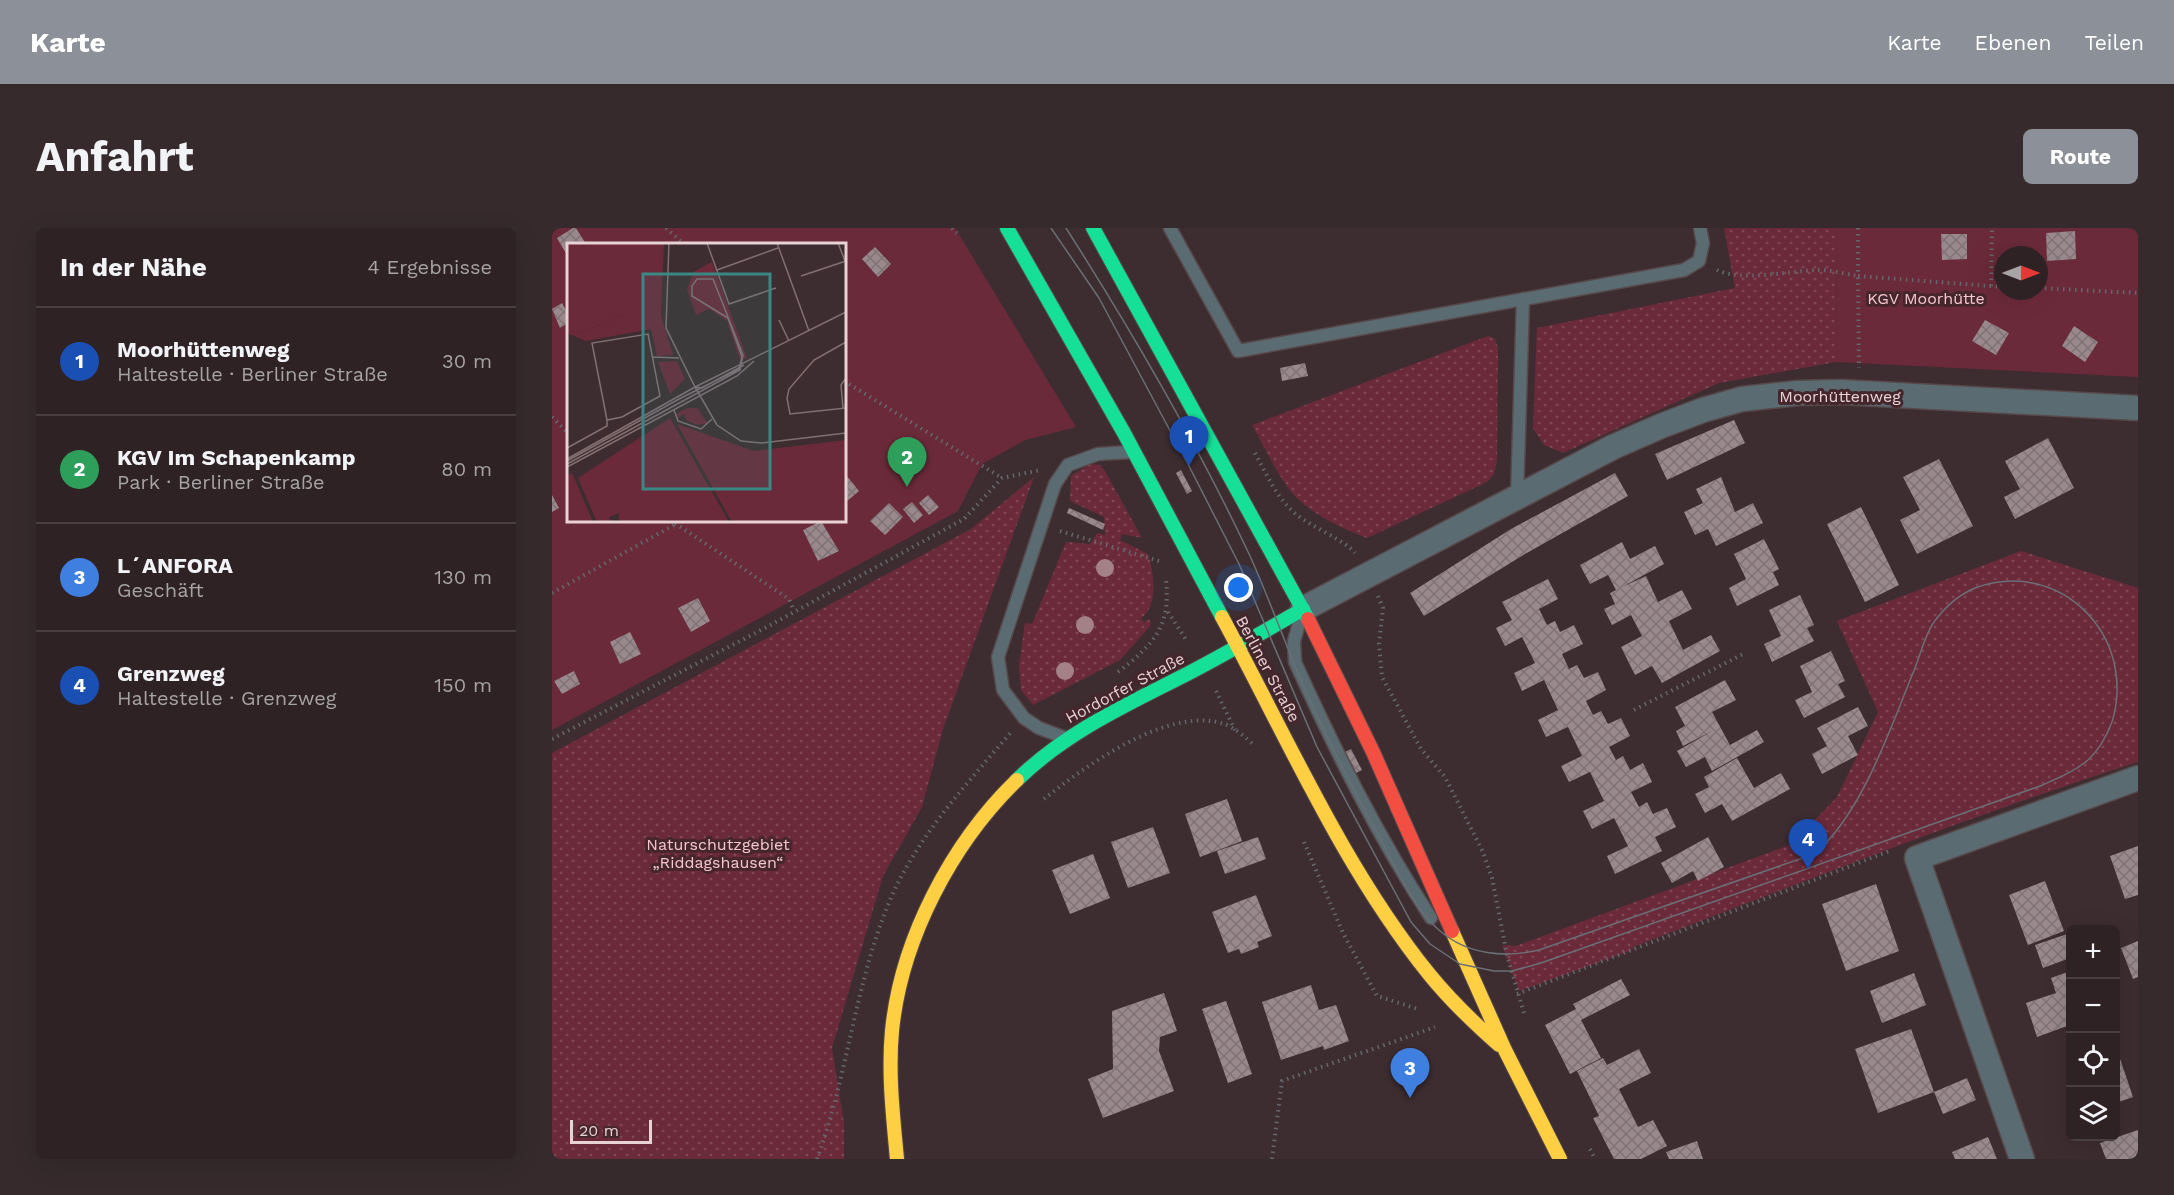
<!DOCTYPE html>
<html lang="de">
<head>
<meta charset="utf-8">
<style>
	:root { --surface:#2e2224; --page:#362a2c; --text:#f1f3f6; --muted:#a7a4a6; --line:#493f41; --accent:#8c9099 }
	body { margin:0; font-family:"Work Sans",sans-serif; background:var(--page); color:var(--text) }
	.controls { position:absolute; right:18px; bottom:18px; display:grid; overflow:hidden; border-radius:9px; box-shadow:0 6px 24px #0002 }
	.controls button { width:54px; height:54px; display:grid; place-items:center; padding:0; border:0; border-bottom:2px solid var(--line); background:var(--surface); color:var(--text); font:30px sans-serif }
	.compass { position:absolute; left:1442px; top:18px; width:54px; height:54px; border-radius:50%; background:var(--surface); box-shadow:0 6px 24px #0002; rotate:90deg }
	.scale { position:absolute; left:18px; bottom:15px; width:82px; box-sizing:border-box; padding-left:6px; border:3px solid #e7d2d5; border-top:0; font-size:16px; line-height:21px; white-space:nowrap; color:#e7d2d5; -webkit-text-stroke:4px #45262c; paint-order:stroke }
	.you { position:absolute; left:687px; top:360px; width:21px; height:21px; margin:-15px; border:4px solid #fff; border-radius:50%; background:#1a73e8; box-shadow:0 0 0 9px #1a73e833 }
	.badge { display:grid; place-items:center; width:39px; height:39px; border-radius:50%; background:var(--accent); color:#fff; font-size:20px; font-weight:700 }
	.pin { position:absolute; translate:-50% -50px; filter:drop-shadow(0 2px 3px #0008) }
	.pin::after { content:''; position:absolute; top:32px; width:21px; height:18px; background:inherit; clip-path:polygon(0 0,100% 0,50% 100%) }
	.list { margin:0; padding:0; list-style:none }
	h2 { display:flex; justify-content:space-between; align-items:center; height:78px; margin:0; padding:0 24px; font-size:26px }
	h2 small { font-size:20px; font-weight:400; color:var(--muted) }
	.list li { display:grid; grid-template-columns:39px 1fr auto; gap:18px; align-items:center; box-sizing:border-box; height:108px; padding:0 24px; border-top:2px solid var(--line) }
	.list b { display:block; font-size:22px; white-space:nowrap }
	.list p { margin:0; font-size:20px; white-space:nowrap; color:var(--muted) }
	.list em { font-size:20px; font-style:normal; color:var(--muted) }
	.icon { flex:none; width:33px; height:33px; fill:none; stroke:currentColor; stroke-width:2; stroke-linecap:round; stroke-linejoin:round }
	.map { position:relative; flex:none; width:1586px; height:931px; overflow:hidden; border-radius:9px }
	header { display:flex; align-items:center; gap:36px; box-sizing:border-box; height:84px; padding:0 30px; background:var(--accent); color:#fff }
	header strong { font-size:28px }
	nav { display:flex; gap:33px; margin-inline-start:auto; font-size:21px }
	.intro { display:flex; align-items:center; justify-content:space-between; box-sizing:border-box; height:144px; padding:0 36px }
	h1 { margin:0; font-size:42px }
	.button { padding:15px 27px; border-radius:9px; background:var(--accent); color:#fff; font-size:21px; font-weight:700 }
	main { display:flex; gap:36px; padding:0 36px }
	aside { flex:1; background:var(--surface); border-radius:9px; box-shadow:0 6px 24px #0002 }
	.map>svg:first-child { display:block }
	.grass { fill:url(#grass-dots) }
	.garden { fill:#6b2a3a; fill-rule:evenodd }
	.building { fill:url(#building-cross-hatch) }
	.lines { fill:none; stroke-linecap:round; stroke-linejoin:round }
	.lane-casing { stroke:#57494b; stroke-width:15 }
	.street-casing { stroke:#57494b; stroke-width:27 }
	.fast-casing { stroke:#57494b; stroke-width:16 }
	.slow-casing { stroke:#57494b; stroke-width:16 }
	.jam-casing { stroke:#57494b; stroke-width:16 }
	.path { stroke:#64686c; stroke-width:4; stroke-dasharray:1.5 4.5; stroke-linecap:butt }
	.lane { stroke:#5a6c72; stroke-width:12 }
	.street { stroke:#5a6c72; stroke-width:24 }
	.fast { stroke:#16e098; stroke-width:14 }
	.slow { stroke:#ffcf43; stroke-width:14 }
	.jam { stroke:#f24e42; stroke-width:14 }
	.tram { stroke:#697075; stroke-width:1.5 }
	.tree { fill:#a38186 }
	.labels { text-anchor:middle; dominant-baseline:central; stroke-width:6; stroke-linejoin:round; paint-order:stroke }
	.park-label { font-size:16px; fill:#f6c6cd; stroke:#45262c }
	.street-label { font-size:16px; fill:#e7d2d5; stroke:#45262c }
	.inset-road { fill:none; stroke:#826f72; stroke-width:1.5 }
	.view { fill:#3a8883; fill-opacity:0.15; stroke:#3a8883; stroke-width:3 }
	.inset-edge { fill:none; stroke:#e7d2d5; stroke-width:3 }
</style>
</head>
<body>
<header>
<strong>Karte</strong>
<nav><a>Karte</a><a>Ebenen</a><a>Teilen</a></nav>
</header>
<div class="intro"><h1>Anfahrt</h1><a class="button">Route</a></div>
<main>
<aside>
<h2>In der Nähe<small>4 Ergebnisse</small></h2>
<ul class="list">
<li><span class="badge" style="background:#1a4fb4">1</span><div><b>Moorhüttenweg</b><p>Haltestelle · Berliner Straße</p></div><em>30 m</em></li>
<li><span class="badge" style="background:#2e9e5b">2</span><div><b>KGV Im Schapenkamp</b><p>Park · Berliner Straße</p></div><em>80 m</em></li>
<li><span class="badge" style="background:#3f7fe0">3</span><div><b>L´ANFORA</b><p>Geschäft</p></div><em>130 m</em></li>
<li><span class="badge" style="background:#1a4fb4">4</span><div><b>Grenzweg</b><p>Haltestelle · Grenzweg</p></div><em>150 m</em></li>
</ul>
</aside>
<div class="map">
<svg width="1586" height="931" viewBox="0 0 1586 931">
	<defs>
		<pattern id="grass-dots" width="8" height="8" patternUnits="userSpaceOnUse" patternTransform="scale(1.5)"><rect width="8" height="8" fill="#6b2a3a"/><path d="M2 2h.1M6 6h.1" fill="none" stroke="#804856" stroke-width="1.8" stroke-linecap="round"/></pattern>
		<pattern id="building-cross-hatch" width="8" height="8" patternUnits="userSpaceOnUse" patternTransform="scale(1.5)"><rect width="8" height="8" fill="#99898c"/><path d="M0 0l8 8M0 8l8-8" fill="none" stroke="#807375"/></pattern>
	</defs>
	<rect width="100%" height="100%" fill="#3e2d30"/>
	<path class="grass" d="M1172,0H1285L1284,134L1167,155L1011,225L992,217L981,200L985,100L1183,60Z
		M936,108L943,111L946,120L945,233L942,246L935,254L815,310C789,300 754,284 737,261C723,242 712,218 700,197Z
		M538,236L548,237L553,243L590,310L570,306L568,312L596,326C602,344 607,378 589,390L592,394L597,391L599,397L568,432L481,477L469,462L467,438L473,395L480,396L514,314L538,316L545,305L553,307L552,289L518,273L519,248Z
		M482,249L391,501L370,579L331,648L280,820L292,895V931H0V525L419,301Z
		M1469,323L1586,360V534C1415,589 1248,655 1081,719V722L967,763L950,717L964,718L1240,616L1285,569L1326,484L1285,393Z"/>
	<path class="garden" d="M0,0H403L524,199L473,212L430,236L406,283L0,502ZM16,16H292V292H16Z
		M1285,0H1586V149L1284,134ZM1451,27H1487V63H1451Z"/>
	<path class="building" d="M21,0H24L34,16H16V29L5,10Z
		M1523,3L1524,31L1495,33L1494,5Z
		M1389,6H1415V31L1390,32Z
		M323,19L339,36L326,49L310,31Z
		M10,75L16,86V95L8,100L0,81Z
		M1433,92L1457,105L1444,127L1420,113Z
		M1522,98L1546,114L1533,134L1510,118Z
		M753,135L756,148L730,153L728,140Z
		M1182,192L1193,215L1115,252L1103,226Z
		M1496,210L1522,260L1463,291L1452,269L1468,261L1453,233Z
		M1387,231L1421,298L1365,326L1348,292L1368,282L1351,249Z
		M629,242L640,263L635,266L624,245Z
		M1063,245L1076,268L973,326L872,388L858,365L959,301Z
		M294,247L307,263L294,274L292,248Z
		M1169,249L1183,284L1201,275L1211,295L1164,318L1156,301L1143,307L1132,284L1151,275L1144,261Z
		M0,267L7,280L0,284Z
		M376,267L387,279L377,287L367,275Z
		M360,274L371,287L362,295L351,281Z
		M337,275L351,289L333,307L318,293Z
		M1309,279L1347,357L1313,374L1275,296Z
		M517,280L553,296L551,302L515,285Z
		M269,293L287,323L266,333L251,302Z
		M1212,311L1227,341L1221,344L1227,357L1185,378L1177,360L1194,351L1182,326Z
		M1070,314L1078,331L1103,318L1112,336L1070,359L1094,348L1106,374L1130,362L1140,381L1117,393L1131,422L1159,407L1168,423L1110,455L1100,438L1083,447L1069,419L1090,408L1079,387L1060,397L1052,381L1063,376L1058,365L1064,362L1056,347L1038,356L1028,337Z
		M996,351L1006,371L987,381L995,397L1003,393L1008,404L1022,397L1031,416L1010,426L1017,441L1025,437L1032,450L1046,444L1054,462L1034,473L1041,487L1049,483L1056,496L1069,490L1078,508L1057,519L1064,532L1071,528L1078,542L1091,535L1100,554L1079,564L1087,579L1095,574L1101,586L1115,580L1124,599L1103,609L1110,623L1063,646L1055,628L1076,618L1062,590L1040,601L1031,583L1052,573L1038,544L1017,554L1009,538L1030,528L1016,499L994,509L986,492L1006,482L992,452L970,463L962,445L983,435L970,409L953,418L944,400L960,392L950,374Z
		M1248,367L1262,397L1255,400L1262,413L1220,434L1212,416L1229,408L1217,382Z
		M146,370L158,393L139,404L126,380Z
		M78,404L89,426L68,436L58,414Z
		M1279,423L1293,453L1286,456L1293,469L1252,490L1243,472L1260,464L1248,438Z
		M22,443L28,456L10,466L2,453Z
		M1173,452L1184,472L1160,484L1178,517L1205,502L1212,514L1160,543L1153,529L1134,539L1125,523L1162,502L1131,518L1124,503L1133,498L1123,479Z
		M1306,479L1316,498L1296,508L1306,527L1270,546L1260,526L1275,518L1265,500Z
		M799,521L810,542L804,545L793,524Z
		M1185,530L1202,560L1229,545L1238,561L1180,593L1170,576L1153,585L1143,566L1157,559L1152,549Z
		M675,571L690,613L648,629L633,586Z
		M601,599L618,645L576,660L559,614Z
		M706,609L714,631L673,646L665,623Z
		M1156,609L1172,639L1146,653L1141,643L1120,655L1109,635Z
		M1586,618V667L1573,671L1558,628Z
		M541,626L558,670L518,686L500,642Z
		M1493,653L1512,703L1476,717L1457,667Z
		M1324,656L1347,723L1294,743L1270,676Z
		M704,667L720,708L705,714L707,719L689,726L687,721L676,725L660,684Z
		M1518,705V730L1491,740L1483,717Z
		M1586,713V749L1581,751L1569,720Z
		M1518,743V808L1515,798L1485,809L1474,775L1504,765L1499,750Z
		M1362,745L1374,777L1330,795L1318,763Z
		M1069,751L1078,767L1029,792L1049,830L1018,846L993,797L1024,781L1021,776Z
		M759,757L767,782L784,777L797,813L772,822L771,818L729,832L710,774Z
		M612,765L625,803L608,809L607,823L622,863L551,890L536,851L561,841L560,783Z
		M674,773L700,846L676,855L650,781Z
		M1359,801L1382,864L1326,885L1303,821Z
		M1564,819L1581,869L1564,875Z
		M1087,821L1099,845L1067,861L1086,899L1101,892L1115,918L1089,931H1062L1041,890L1047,888L1025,843L1051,830L1055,837Z
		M1415,850L1424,872L1391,886L1382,864Z
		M1586,902V931H1554L1548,915Z
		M1436,909L1445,931H1403L1400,924Z
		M1145,913L1151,931H1117L1114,924Z"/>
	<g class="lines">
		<g class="lane-casing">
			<path id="lane" d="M618,0L686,123L1132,42L1147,33L1151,15L1148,0
				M965,270L971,71
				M748,392L742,413L743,434C783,522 826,609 879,690
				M511,509L487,500L472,490L451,462L446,429L503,256L516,237L546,226L579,224"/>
		</g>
		<g class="street-casing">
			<path id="street" d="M751,381L1061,219L1109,198L1151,182L1190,171L1246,165L1289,164L1586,180
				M1470,931L1365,630L1586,550"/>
		</g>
		<g class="fast-casing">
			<path id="fast" d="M455,0L572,205L670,389
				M541,0L756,391
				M465,552C514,504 574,477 635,446C674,426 713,403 751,381"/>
		</g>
		<g class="slow-casing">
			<path id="slow" d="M670,389C735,509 791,639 877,746C898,772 922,795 947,817
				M900,703L953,822L1008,931
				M345,931C341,888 336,845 340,803C349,711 400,615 465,552"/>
		</g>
		<g class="jam-casing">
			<path id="jam" d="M756,391L821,524L900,703"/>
		</g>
		<path class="path" d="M114,0L132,16
			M400,0L405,5
			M1306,0V48L1451,59
			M1165,42C1190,54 1236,43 1264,42C1277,41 1293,46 1306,48L1307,140
			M1439,58L1440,0
			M1487,60L1586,65
			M292,153L450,250
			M0,189L16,205
			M703,225C715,247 725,271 745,287C760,299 794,313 803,325
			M118,292L237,371L242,383
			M508,303L607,333
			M0,365L122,297
			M826,368L831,380L827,416L830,449L869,521L893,549L931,624L940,650L955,727L972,785
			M616,384L635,413
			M566,444C602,416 619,399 614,351
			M664,463L683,502
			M1082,482L1193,425
			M0,511L211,401L412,291L450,250L489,242
			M492,571C532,539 617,477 672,496C682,499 694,510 702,517
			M752,614L791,705L825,768L866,781
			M965,766L1340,622
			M1038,921L1043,931
			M265,931C296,847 303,755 338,672C366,607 415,556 460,503
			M720,931L730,853L883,799"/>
		<use href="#lane" class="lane"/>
		<use href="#street" class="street"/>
		<use href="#fast" class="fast"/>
		<use href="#slow" class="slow"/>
		<use href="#jam" class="jam"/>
		<path class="tram" d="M499,0L547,70L637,238L687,336L765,519L859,694L878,716L908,736L942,743H960L989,735L1488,558C1504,551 1522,544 1536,532C1547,522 1555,507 1560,494C1586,408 1508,329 1423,360C1406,367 1393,379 1382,394C1372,408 1368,429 1361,445C1338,501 1309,588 1262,626L987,722C953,730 916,727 888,703C861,680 846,643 829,612C800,559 772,506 748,450C731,410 716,368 698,328C645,215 581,105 514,0"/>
	</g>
	<g class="tree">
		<circle cx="553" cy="340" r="9"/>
		<circle cx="533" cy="397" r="9"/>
		<circle cx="513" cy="443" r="9"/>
	</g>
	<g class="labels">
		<g class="park-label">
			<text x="1374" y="70">KGV Moorhütte</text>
			<text x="166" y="616">Naturschutzgebiet<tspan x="166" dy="18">„Riddagshausen“</tspan></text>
		</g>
		<g class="street-label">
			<text x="1288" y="168">Moorhüttenweg</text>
			<text transform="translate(716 441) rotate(62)">Berliner Straße</text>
			<text transform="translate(573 460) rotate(-28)">Hordorfer Straße</text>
		</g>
	</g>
	<g transform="translate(15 15)">
		<rect width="279" height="279" fill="#3e2d30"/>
		<path d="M145,19L180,115L173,117L160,78L142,66L129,72L120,47L126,29ZM57,72H94L106,112L90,113L84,86L19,98L0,90V84L10,91ZM110,118L118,136L103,151L91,119ZM120,165H130L141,181L130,182L119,177L117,171L110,176L109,171ZM110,181L187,208L279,197V279H165Z" fill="#6b2a3a"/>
		<path d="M0,0H97L94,72H57L10,91L0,84ZM103,175L162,279H52V270L42,274L44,279H30L11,235ZM5,230L26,279H0V233Z" fill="#6b2a3a"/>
		<path class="inset-road" d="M102,0L99,85L128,144L135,145L177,122M140,0L162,61L209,45M210,0L242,88M271,0L278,18M150,27L211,5M234,33L279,18M212,77L222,98M81,91L93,153L55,174L40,177L25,100ZM279,99L247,117L222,146L220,155L223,171L279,165M86,114L112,115M128,144L150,182L174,198L194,200L279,190M276,165L274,142L279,135M107,167L111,178L134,186L145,176M0,205L40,183V177M0,216L128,144L279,69M0,218L112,156L172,126L175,114L161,75L125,53V43L130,36H146L176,112L173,127L0,221M0,224L170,133L187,118"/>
		<path class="view" d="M76,31H203V246H76Z"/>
		<rect width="279" height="279" class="inset-edge"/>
	</g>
</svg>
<div class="controls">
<button>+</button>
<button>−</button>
<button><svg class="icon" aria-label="locate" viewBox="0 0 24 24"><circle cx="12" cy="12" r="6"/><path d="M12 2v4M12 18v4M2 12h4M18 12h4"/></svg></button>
<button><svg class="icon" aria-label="layers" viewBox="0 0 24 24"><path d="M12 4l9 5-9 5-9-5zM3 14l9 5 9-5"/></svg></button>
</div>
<svg class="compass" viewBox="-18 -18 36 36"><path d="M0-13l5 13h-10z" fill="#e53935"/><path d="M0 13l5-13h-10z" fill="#a7a4a6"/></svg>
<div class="scale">20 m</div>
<div class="you"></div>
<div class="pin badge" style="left:637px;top:238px;background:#1a4fb4">1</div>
<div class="pin badge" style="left:355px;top:259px;background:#2e9e5b">2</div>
<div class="pin badge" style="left:858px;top:870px;background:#3f7fe0">3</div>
<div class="pin badge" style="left:1256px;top:641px;background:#1a4fb4">4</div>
</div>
</main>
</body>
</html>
